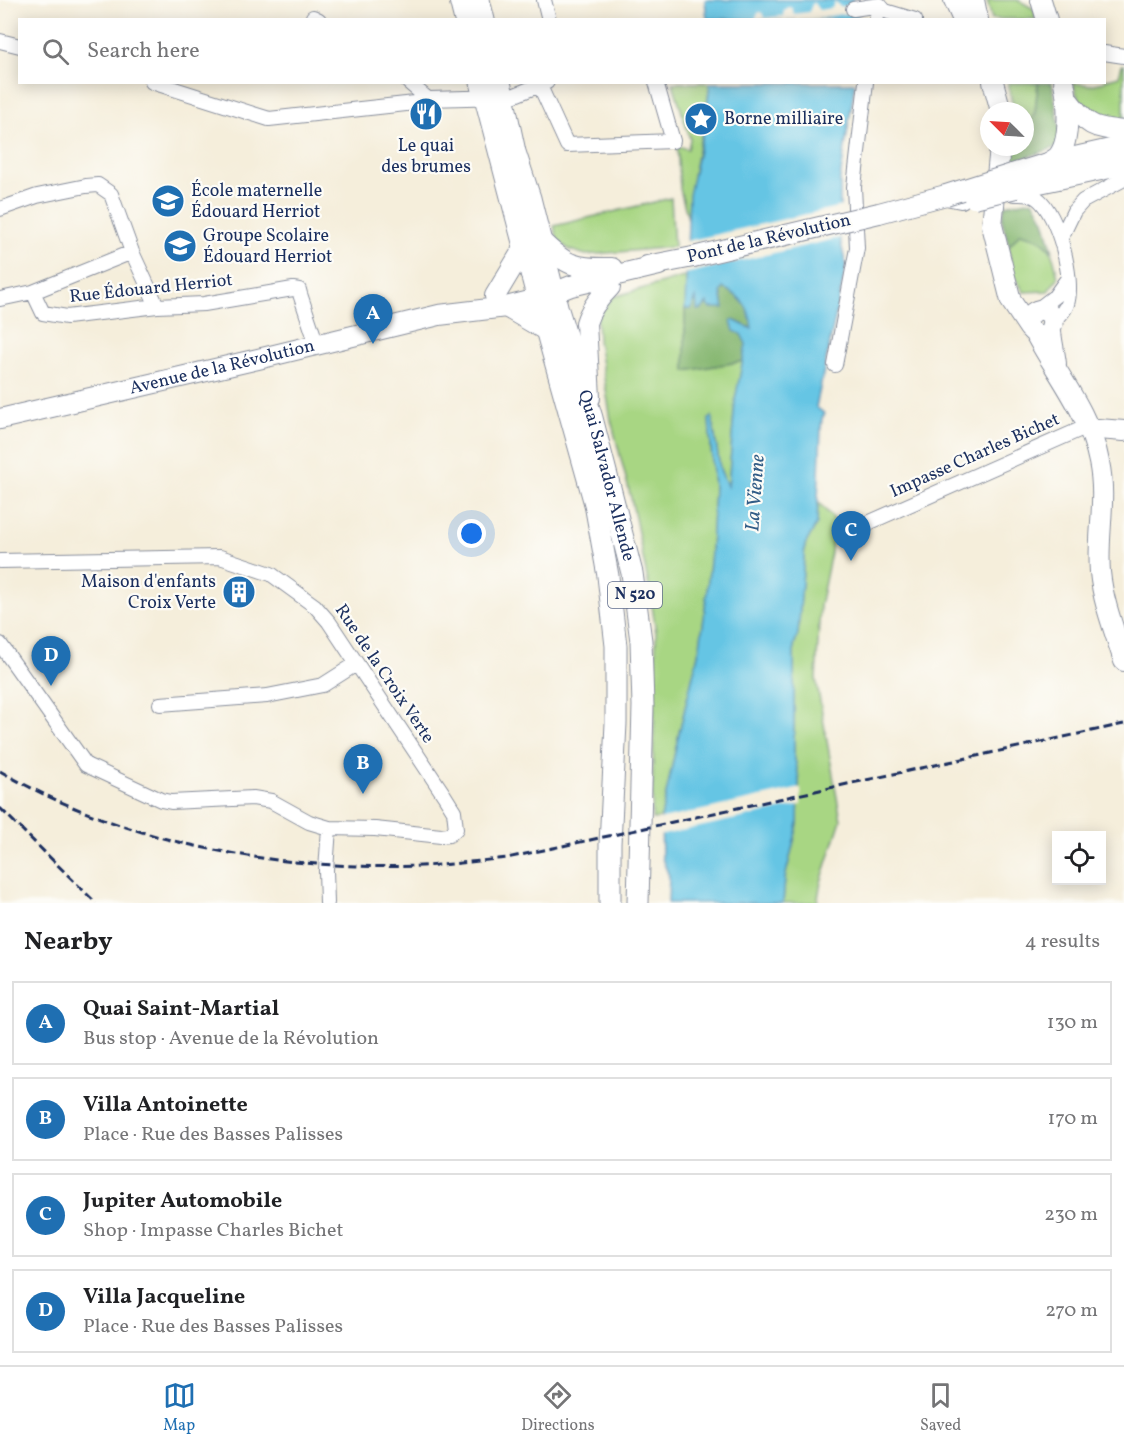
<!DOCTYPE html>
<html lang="en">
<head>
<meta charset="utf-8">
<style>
	:root { --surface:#fff; --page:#f6f6f6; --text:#202124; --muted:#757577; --line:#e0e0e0; --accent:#1f6fb2 }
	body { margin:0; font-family:Vollkorn,serif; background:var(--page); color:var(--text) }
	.controls { position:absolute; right:18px; bottom:18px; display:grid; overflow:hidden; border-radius:0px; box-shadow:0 3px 15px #0003 }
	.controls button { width:54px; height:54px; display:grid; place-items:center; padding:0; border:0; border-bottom:2px solid var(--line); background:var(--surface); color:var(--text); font:30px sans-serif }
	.compass { position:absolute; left:980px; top:102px; width:54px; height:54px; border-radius:50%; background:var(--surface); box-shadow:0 3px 15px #0003; rotate:294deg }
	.you { position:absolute; left:472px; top:534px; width:21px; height:21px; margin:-15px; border:4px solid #fff; border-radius:50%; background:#1a73e8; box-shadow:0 0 0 9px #1a73e833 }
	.badge { display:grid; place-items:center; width:39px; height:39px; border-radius:50%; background:var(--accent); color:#fff; font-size:20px; font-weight:700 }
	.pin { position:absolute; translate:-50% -50px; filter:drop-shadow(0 2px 3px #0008) }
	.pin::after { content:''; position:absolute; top:32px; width:21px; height:18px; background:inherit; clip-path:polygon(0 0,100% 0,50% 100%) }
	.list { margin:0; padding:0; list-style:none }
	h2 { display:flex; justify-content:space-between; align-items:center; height:78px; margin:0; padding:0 24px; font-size:26px }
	h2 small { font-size:20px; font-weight:400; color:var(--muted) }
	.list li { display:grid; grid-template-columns:39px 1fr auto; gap:18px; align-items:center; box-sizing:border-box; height:84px; margin:0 12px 12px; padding:0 12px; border:2px solid var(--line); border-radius:0px }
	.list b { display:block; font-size:22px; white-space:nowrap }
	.list p { margin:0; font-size:20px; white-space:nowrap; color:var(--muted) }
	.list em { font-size:20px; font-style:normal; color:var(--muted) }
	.icon { flex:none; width:33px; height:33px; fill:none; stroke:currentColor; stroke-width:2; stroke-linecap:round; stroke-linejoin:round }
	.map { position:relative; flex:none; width:1124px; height:903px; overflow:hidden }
	.search { position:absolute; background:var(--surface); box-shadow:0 3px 15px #0003; left:18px; right:18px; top:18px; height:66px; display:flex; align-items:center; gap:15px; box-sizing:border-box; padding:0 21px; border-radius:0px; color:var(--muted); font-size:22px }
	.sheet { height:462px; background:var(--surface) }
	nav { display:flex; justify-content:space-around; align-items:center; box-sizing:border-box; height:84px; border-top:2px solid var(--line); background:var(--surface); font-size:16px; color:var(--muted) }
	nav a { display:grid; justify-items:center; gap:3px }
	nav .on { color:var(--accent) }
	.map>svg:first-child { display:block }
	.green { fill:#a8d683; stroke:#628270; stroke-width:1.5 }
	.forest { fill:#86b771; stroke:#507368; stroke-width:1.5 }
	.water { fill:#65c5e4; stroke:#407aa1; stroke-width:1.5 }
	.pier { fill:#f5eedb }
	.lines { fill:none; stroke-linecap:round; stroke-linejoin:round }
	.street-casing { stroke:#888e9c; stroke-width:16 }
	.secondary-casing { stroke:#888e9c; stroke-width:22 }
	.primary-casing { stroke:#888e9c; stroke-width:23 }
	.street { stroke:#fff; stroke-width:14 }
	.secondary { stroke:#fff; stroke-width:20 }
	.primary { stroke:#fff; stroke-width:21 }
	.rail { stroke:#1b2f5e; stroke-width:3; stroke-dasharray:9 4.5; stroke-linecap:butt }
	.secondary-bridge-casing { stroke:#888e9c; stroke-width:22; stroke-linecap:butt }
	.secondary-bridge { stroke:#fff; stroke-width:20 }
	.labels { text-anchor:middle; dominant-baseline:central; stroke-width:4.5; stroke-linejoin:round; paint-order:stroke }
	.shield { fill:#fdfcf7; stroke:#5f6c8c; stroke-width:1.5 }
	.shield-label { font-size:16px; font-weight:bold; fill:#1b2f5e }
	.poi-label { font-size:18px; fill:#1b2f5e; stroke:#fdfcf7; text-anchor:start }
	.street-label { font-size:18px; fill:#1b2f5e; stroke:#fdfcf7 }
	.water-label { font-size:20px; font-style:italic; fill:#315c86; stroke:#fdfcf7 }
</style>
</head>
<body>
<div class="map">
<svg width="1124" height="903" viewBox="0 0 1124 903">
	<rect width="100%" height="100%" fill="#fdfcf7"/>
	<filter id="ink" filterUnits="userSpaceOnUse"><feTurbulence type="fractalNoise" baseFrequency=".0167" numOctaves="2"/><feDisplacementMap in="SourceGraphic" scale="12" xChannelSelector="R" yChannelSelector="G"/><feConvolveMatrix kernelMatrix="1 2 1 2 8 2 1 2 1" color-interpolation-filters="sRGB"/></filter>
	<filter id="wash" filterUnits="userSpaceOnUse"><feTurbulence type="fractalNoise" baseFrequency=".008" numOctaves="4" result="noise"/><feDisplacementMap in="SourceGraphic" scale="24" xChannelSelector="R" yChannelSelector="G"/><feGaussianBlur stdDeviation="1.35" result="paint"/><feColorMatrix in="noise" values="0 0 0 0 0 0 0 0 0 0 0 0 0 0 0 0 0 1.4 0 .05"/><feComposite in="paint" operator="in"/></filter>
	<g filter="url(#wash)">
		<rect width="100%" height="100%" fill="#f5eedb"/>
		<path class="green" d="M987,0H1018L1034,9L1036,19H992Z
			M1122,65H1124V123C1097,117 1080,112 1073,83L1090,85L1104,82L1105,80L1119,76Z
			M673,83H710C705,129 690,173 688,219L680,189L677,146L688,149L690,139Z
			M1008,83H1038L1035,112L1030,123L1025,122V111H1014Z
			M671,198L674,247L586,255L570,250L558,241L554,226Z
			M1020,233C1051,240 1052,249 1058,278L1048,291L1024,292L1012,273L1009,246Z
			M687,276L685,334L747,344L735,400L728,489L720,469L712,417L709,419L714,487L711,553L704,618L700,646L679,733L661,818L652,819L656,633L650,592L631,498L611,420L598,341L597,318L613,297Z
			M818,502L834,519L831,552L820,606L816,679L841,820L821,882L817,903H783L785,878L798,824L799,778L794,755V645L798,634L805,545L817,523Z"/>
		<path class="forest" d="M1038,83H1052L1061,138L1057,147L1009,163V147H1025V134L1035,112Z
			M1033,200L1044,220L1053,252C1045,240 1033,236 1020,233L1009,246L1002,220L1005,205Z
			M723,288C743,297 750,308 753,329L733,320L747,344L744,361L685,371V309H691L695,298L707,303L723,301L721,292Z"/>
		<path class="water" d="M705,0H853V11L861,19H707Z
			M710,83H855L840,179V238L846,267L816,407L825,414L822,418L821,428L817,523L805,545L798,634L794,645V755L799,778L798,824L785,878L783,903H668L669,876L662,858L661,818L679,733L700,646L704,618L711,553L714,487L709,419L712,416L720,469L728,488L735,400L746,344L741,334L734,331L731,321L733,320L752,329C750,308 743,297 723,288L721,292L724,308H710L707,303L702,309L697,310L696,298L691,309H685L689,195L705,123Z"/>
		<path class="pier" d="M835,1L840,7L853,5L854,12L812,19H755L759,12L762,13L764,18L783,16L784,10L788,7L792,8L794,14L809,12L813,2L819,10L832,8Z
			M842,206L843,237L684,274L683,242Z
			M801,788V805L658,836V820Z"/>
	</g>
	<g filter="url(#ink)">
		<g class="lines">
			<g class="street-casing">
				<path id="street" d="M544,0L549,20
					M880,5L885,11L915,20
					M853,9L880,5
					M313,17L319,20
					M876,20L880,5
					M0,41L20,46
					M1104,53L1124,56
					M152,82L269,119L415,103L428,99L504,97L515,95L547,82
					M408,82L428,99
					M540,86L567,145L673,141L656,82
					M1014,194C1022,194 1030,193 1037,198C1058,213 1075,280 1067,304C1065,311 1058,317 1053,323
					M0,209L37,196L86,186L98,185L111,194L132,252L157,306
					M1061,238L1074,211L1083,201L1124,179
					M33,292L43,313L67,317L157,306L204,304L293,289L299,290L300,294L317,345
					M0,299L33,292L132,252
					M1038,309L1055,296L1068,278
					M835,365L857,248L854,187L866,82
					M843,534L1088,426
					M0,561L220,557L271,574L315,606L329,622L444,795L454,811L456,829L449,835L441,836L375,829L329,828L309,822L271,801L253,798L171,802L161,800L86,765L0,644
					M160,704L267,696L323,685L356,664
					M327,903L326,870L329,828"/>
			</g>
			<g class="secondary-casing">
				<g id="secondary">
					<path d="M954,0L963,20"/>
					<path d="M974,0L978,20"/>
					<path d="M1041,0L1047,20"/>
					<path d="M993,82L1001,111"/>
					<path d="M1068,100C1088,126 1092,128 1124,131"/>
					<path d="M1000,147L992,225L1011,301L1029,328L1036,335C1058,376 1090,414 1099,462C1107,499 1097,535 1100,572C1103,603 1115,632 1124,661"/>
					<path d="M1048,163C1051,161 1057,158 1059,155C1071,139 1068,100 1064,82"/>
					<path d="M1012,174L1048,163L1124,146"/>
					<path d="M1016,188L1124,165"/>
					<path d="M879,213L946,195L961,198"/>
					<path d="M540,240C566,266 576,269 612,268"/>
					<path d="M647,266L693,257"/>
					<path d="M495,296L525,246"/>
					<path d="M506,307L547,331"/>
					<path d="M1027,324C1029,308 1049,304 1052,320C1054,327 1051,322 1051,329C1051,340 1055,353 1056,364"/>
					<path d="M590,398L586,323C590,309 600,297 610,287"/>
					<path id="s1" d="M0,419L258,359L439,315L506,307L538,299L571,286L659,265"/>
					<path d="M1090,431L1098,429L1124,431"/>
				</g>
			</g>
			<g class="primary-casing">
				<g id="primary">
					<path d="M460,0L465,20"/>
					<path d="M479,0L484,20"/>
					<path d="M481,82L542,315L595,504L608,576L616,646V723L610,844V903"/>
					<path id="s2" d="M500,82L515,152L530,198L558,310L592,418L632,573L641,641L643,706L638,903"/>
				</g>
			</g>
			<use href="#street" class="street"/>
			<use href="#secondary" class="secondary"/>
			<use href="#primary" class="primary"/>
			<path class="rail" d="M0,771C126,844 276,871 421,866C449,865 478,861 507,858L1124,724
				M0,808L96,903"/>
			<g class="secondary-bridge-casing">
				<path id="secondary-bridge" d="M946,195L1012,174
					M974,198L1016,188
					M693,257L879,213"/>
			</g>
			<use href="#secondary-bridge" class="secondary-bridge"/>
		</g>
	</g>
	<defs>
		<g id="restaurant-disc" transform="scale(1.725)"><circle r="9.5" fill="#1f6fb2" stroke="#fdfcf7"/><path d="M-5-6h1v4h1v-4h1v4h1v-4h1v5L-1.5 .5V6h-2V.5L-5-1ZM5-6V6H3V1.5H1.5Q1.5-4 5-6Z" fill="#fff"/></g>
		<g id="sight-disc" transform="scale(1.725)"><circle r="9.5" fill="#1f6fb2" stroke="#fdfcf7"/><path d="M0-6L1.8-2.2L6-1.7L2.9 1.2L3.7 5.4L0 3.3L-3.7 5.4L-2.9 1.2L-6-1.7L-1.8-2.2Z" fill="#fff"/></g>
		<g id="school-disc" transform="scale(1.725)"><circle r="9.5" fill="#1f6fb2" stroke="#fdfcf7"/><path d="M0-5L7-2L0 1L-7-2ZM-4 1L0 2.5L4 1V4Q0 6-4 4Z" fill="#fff"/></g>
		<g id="building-disc" transform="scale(1.725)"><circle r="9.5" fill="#1f6fb2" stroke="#fdfcf7"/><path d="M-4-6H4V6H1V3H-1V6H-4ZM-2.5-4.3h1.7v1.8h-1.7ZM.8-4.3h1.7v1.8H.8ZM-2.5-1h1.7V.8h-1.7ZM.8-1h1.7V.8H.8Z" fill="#fff"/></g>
	</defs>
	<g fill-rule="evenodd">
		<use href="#restaurant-disc" x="426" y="114"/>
		<use href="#sight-disc" x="701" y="119"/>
		<use href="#school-disc" x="168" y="201"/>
		<use href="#school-disc" x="180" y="246"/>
		<use href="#building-disc" x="239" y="592"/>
	</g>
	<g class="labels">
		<rect class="shield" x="608" y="582" width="54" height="26" rx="4.5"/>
		<g class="shield-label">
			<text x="635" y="595">N 520</text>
		</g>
		<g class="poi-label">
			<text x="724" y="119">Borne milliaire</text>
			<text x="426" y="146" text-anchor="middle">Le quai<tspan x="426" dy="21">des brumes</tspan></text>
			<text x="191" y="191">École maternelle<tspan x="191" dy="21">Édouard Herriot</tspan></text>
			<text x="203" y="236">Groupe Scolaire<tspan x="203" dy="21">Édouard Herriot</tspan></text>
			<text x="216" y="582" text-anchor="end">Maison d'enfants<tspan x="216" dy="21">Croix Verte</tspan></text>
		</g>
		<g class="street-label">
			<text transform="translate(769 239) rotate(-13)">Pont de la Révolution</text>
			<text transform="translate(151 289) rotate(-6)">Rue Édouard Herriot</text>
			<text stroke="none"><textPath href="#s1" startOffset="228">Avenue de la Révolution</textPath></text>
			<text transform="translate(975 456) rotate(-24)">Impasse Charles Bichet</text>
			<text stroke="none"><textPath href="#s2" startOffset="408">Quai Salvador Allende</textPath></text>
			<text transform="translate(384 674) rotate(56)">Rue de la Croix Verte</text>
		</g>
		<g class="water-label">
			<text transform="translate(756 493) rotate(-86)">La Vienne</text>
		</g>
	</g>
</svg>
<div class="controls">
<button><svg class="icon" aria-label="locate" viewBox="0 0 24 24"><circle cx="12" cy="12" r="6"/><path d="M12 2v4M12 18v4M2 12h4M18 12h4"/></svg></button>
</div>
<svg class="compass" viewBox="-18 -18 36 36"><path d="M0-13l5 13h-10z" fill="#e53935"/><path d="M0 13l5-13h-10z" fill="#757577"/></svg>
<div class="you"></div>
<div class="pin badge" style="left:373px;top:344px">A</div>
<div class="pin badge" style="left:363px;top:794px">B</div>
<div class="pin badge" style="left:851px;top:561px">C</div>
<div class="pin badge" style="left:51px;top:686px">D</div>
<div class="search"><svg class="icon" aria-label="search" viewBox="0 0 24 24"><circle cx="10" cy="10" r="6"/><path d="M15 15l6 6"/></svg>Search here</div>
</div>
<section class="sheet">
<h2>Nearby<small>4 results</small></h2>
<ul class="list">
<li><span class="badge">A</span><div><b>Quai Saint-Martial</b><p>Bus stop · Avenue de la Révolution</p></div><em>130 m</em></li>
<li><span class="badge">B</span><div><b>Villa Antoinette</b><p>Place · Rue des Basses Palisses</p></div><em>170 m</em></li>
<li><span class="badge">C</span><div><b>Jupiter Automobile</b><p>Shop · Impasse Charles Bichet</p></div><em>230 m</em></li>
<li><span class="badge">D</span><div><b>Villa Jacqueline</b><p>Place · Rue des Basses Palisses</p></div><em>270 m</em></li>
</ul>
</section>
<nav>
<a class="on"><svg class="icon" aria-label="map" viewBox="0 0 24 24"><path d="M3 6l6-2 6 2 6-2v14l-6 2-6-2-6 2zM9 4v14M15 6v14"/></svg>Map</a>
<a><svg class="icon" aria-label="directions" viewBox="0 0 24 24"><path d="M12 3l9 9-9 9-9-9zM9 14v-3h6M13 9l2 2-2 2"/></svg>Directions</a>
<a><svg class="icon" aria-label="saved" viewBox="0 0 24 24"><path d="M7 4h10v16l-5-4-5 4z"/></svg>Saved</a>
</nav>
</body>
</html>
